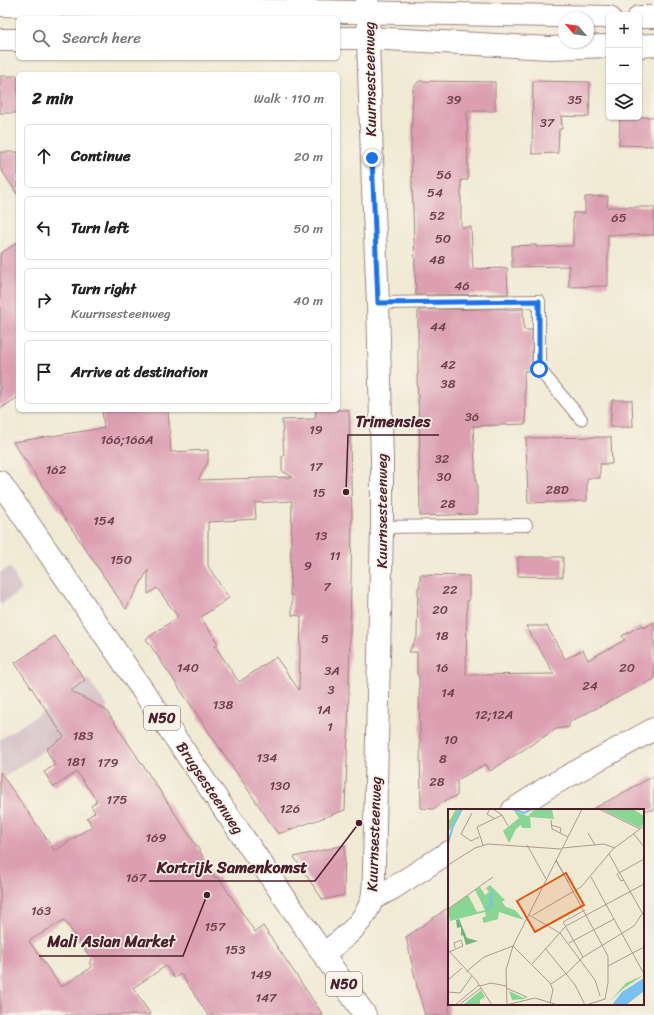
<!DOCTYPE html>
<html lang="en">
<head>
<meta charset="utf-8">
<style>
	:root { --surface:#fff; --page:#f2f2f2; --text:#222; --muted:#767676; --line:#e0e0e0 }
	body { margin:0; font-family:Sriracha,sans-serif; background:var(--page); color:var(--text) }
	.controls { position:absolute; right:12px; top:12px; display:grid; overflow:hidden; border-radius:6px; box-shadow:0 1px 3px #0004 }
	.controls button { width:36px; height:36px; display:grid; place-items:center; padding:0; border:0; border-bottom:1px solid var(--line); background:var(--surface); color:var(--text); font:20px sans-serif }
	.compass { position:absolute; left:558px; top:12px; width:36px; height:36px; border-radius:50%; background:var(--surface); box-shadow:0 1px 3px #0004; rotate:299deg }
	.stop { position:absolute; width:12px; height:12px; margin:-9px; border:3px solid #1a73e8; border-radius:50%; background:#fff }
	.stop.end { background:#1a73e8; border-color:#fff; box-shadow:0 1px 4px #0008 }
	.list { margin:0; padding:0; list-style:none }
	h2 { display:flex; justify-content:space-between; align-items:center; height:52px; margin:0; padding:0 16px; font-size:17px }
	h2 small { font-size:13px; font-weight:400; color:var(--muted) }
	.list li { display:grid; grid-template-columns:26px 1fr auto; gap:12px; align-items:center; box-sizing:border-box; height:64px; margin:0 8px 8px; padding:0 8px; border:1px solid var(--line); border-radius:6px }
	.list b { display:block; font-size:15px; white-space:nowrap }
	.list p { margin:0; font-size:13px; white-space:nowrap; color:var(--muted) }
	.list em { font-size:13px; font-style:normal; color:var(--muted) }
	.icon { flex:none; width:22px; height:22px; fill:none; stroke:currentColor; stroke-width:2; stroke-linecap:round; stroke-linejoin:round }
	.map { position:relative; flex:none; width:654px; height:1015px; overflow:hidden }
	.search { position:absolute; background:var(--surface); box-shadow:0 1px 3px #0004; left:16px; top:16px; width:324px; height:44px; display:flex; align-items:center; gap:10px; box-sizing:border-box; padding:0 14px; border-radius:6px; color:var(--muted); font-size:15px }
	.panel { position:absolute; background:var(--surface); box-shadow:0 1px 3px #0004; left:16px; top:72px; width:324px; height:340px; border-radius:6px }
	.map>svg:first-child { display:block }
	.industrial { fill:#d2bdc5 }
	.building { fill:#dc9fb2; fill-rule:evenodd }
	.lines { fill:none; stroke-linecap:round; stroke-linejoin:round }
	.lane-casing { stroke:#9d8480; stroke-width:14 }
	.street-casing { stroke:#9d8480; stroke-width:24 }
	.secondary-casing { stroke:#9d8480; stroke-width:24 }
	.primary-casing { stroke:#9d8480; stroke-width:24 }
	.lane { stroke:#fff; stroke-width:12 }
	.street { stroke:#fff; stroke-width:22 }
	.secondary { stroke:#fff; stroke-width:22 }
	.primary { stroke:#fff; stroke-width:22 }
	.route { stroke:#1a73e8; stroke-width:5 }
	.labels { text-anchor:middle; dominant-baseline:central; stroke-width:3.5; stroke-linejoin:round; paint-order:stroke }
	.number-label { font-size:13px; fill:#6e3f4d }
	.shield { fill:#f7f3e8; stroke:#7e5f64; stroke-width:1 }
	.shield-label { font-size:14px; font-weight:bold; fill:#4a1f2b }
	.street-label { font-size:15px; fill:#4a1f2b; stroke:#f7f3e8 }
	.inset-river { fill:none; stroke:#77c0f0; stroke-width:2 }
	.inset-road { fill:none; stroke:#ae9990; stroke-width:1 }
	.view { fill:#e0560e; fill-opacity:0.15; stroke:#e0560e; stroke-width:2 }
	.inset-edge { fill:none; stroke:#4a1f2b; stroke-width:2 }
	.leader { fill:none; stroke:#4a1f2b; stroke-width:1.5 }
	.callout-dot { fill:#4a1f2b; stroke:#f7f3e8; stroke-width:1.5 }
	.callout-label { font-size:16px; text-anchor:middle; font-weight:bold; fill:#4a1f2b; stroke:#f7f3e8; stroke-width:3.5; stroke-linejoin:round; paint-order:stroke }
</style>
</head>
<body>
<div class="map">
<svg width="654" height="1015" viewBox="0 0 654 1015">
	<rect width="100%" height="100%" fill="#f7f3e8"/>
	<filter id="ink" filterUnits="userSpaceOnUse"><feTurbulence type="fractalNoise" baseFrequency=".025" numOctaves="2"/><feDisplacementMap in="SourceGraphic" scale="8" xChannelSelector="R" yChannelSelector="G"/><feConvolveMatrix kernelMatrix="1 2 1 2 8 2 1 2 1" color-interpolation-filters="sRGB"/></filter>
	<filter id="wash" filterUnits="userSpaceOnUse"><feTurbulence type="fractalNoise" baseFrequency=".012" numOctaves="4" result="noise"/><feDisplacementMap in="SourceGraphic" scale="16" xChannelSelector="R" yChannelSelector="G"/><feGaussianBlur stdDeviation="0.9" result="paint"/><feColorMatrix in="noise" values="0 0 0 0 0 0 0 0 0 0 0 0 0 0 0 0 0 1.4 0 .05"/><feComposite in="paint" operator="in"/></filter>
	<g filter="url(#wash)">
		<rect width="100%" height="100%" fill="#f0ead4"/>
		<path class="industrial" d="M10,567L22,590L0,605V573Z
			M88,679L108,707L0,780V739L46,710Z"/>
		<g id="blocks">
			<path class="building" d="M0,76H18V113H0Z
				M419,81L495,82V111H467L468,180H461V227H471L473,269L507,268L508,294L416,295L411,155L413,88Z
				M533,81L590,82L589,117L561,116L562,129H559L558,153L532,154Z
				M620,117H654V146L619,145Z
				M0,152H18V195L0,168Z
				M608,196L607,207H654V235H608V286L569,287V266L512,267V246L536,245V247L573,246V213H585V197Z
				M18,242V397L0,409V254Z
				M508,309V310L523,309L524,330H532V371H524L526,424L473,426L476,483H477V514L420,516L419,448H420L417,375H418V310Z
				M612,400H632L633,427H610Z
				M102,410H168L171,452L208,450V462L198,480L293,477L282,471V456H284L282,420L315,419L316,410H349L352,517L351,579L348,735L345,810L278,834L146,639L178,617L157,588L148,594V570L126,609L13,442L104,428ZM292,501L290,595H292V615L301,616L299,690L276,657L239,682L215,646L218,644L201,617L229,598L208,566V522L256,519L255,503Z
				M611,437L612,464H600V478H587V501L528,503L526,438Z
				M518,557H563V577L518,576Z
				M420,575L469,576V601H467L466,675L554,674L526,626H547L565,659L583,650L588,660L625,640L622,636L642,625L643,628L654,622V679L569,722V727L556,729L490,771L486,764L457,780V796L446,800L433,809L421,808L419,676L417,674V652H409L417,637L418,588L420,585Z
				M55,636L85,680L71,691L106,710L198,848L215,878L218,877L255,932L263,926L323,1015H208L181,974L174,978L166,966L133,988L151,1015H0V772L55,851L92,826L87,818L95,812L91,806L97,801L77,772L54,787L44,772L55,765L46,749L64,737L15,663ZM64,920L92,960L89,963L92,967L61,987L29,941Z
				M654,776V810H591L628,790Z
				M345,845L344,895L323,900L294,857Z
				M449,907V1015H425L418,991L406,937Z"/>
		</g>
	</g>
	<g filter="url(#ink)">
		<use href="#blocks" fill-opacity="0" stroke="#9d8480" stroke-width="1"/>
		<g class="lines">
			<g class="lane-casing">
				<path id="lane" d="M378,303L539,301V369L581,419
					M382,527L526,525"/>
			</g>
			<g class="street-casing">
				<path id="street" d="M0,5L609,17
					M639,17H654
					M338,38H368L550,48L609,46
					M0,40H18
					M639,46L654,45
					M513,810L548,787L654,729
					M372,899L393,888L449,852"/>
			</g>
			<g class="secondary-casing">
				<path id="secondary" d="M323,954C342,940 365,923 372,899C374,889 374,878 374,868L382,527V461L378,303L373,189L368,38L369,13L367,0"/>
			</g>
			<g class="primary-casing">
				<path id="primary" d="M0,482L365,1015"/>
			</g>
			<use href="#lane" class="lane"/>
			<use href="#street" class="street"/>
			<use href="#secondary" class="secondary"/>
			<use href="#primary" class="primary"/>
		</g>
	</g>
	<g class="lines" filter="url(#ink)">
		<path class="route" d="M372,158L378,303L539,301V369"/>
	</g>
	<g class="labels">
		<g class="number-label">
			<text x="454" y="99">39</text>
			<text x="575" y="99">35</text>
			<text x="547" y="122">37</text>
			<text x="444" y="174">56</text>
			<text x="435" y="192">54</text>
			<text x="437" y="215">52</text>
			<text x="619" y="217">65</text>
			<text x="443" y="238">50</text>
			<text x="437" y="259">48</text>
			<text x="462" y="285">46</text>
			<text x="438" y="326">44</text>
			<text x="448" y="364">42</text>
			<text x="448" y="383">38</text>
			<text x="472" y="416">36</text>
			<text x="316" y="429">19</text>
			<text x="127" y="439">166;166A</text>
			<text x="442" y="458">32</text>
			<text x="316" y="466">17</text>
			<text x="56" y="469">162</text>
			<text x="444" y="476">30</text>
			<text x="557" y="489">28D</text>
			<text x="319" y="492">15</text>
			<text x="448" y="503">28</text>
			<text x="104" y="520">154</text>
			<text x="321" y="535">13</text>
			<text x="335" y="555">11</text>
			<text x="121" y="559">150</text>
			<text x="308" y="565">9</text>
			<text x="327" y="586">7</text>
			<text x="450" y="589">22</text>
			<text x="440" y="609">20</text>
			<text x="442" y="635">18</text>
			<text x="325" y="638">5</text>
			<text x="188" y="667">140</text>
			<text x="442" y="667">16</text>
			<text x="627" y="667">20</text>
			<text x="332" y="670">3A</text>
			<text x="590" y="685">24</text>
			<text x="331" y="689">3</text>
			<text x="448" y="692">14</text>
			<text x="223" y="704">138</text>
			<text x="324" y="709">1A</text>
			<text x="494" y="714">12;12A</text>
			<text x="330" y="726">1</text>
			<text x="83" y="735">183</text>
			<text x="451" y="739">10</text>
			<text x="267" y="757">134</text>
			<text x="443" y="758">8</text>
			<text x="76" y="761">181</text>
			<text x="108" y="762">179</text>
			<text x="437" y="781">28</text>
			<text x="280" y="785">130</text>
			<text x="117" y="799">175</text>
			<text x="290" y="808">126</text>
			<text x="156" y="837">169</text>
			<text x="136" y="877">167</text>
			<text x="41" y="910">163</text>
			<text x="215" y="926">157</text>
			<text x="235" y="949">153</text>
			<text x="261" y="974">149</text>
			<text x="266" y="997">147</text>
		</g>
		<g class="shield">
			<rect x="144" y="706" width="36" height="24" rx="3"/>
			<rect x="326" y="972" width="36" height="24" rx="3"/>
		</g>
		<g class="shield-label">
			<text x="162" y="718">N50</text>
			<text x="344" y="984">N50</text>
		</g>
		<g class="street-label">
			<text transform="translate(370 79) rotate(-91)">Kuurnsesteenweg</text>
			<text transform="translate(382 511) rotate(-90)">Kuurnsesteenweg</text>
			<text transform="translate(210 788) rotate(56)">Brugsesteenweg</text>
			<text transform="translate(374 834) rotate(-88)">Kuurnsesteenweg</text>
		</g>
	</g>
	<g transform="translate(448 809)">
		<rect width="196" height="196" fill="#f0ead4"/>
		<path d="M8,0H13L2,21L0,20V10L2,11ZM87,0H104L106,10L82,8L83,19H74L73,16L68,20L61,34L55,22L71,9L66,2L80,7ZM153,0H185L196,7V15L192,19ZM42,76L57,91L54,93L58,98L67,101L76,111L51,103L50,110L36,114L34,109L38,107L37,103L2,112L0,100L20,86L29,103L37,101L27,81L32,78L37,86L41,83L38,79ZM196,166L176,179L163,191L178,174ZM33,181L37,188L32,191V196H15ZM61,182L76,189L77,188H79L76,190L64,191Z" fill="#89d593"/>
		<path d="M11,110L19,129L30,132L18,136L15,126L13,127V118L9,119L8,111Z" fill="#6eb67d"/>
		<path d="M196,169V182L178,196H164L174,183Z" fill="#77c0f0"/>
		<path class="inset-river" d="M64,0L76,4L84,0M0,35L5,17L14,0M38,100L44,96L42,87L45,83"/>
		<path class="inset-road" d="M42,0L39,5L47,10M45,0L54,6L60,17M151,0L192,20M24,4L13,25L23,32L31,28M103,11L104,20L120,28M103,16L113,19L112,24M140,24L147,36M186,25L196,38M35,36L29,18L54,6M79,36L98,70M114,39L156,35L167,39M161,45L196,107M108,51L160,147V174L157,190L138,196M108,52L121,74M0,56L27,39L40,35L113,40M143,68L196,165M176,71L173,72L169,65L196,50M0,100L45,68M81,106L112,124L147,171L152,187M85,106L133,78L165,40L196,17M186,117L194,105M121,134L166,110M97,139L127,176L137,196M0,141L28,171L44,196M1,143L15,137L13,131L6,134L7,139M135,148L115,113L137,101M84,155L118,117L196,75M160,157L196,138M18,163L36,148L65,137L102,174L105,181L102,194M0,171L14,159M103,175L119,164L135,148L186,117M32,177L43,174L58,177M58,179L79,188M0,183L12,184L24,167M7,196L31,176M11,196L33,179M58,196L87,189L110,196M59,196L58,161L65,137L134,0"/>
		<path class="view" d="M118,64L136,96L87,123L69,92Z"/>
		<rect width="196" height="196" class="inset-edge"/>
	</g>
	<path class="leader" d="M346 492L348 435H439M359 823L315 881H149M207 895L183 956H39"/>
	<g class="callout-dot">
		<circle cx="346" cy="492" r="4"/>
		<circle cx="359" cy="823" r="4"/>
		<circle cx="207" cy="895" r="4"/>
	</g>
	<g class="callout-label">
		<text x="393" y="427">Trimensies</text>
		<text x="232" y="873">Kortrijk Samenkomst</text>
		<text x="111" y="947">Mali Asian Market</text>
	</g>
</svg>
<div class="controls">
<button>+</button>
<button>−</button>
<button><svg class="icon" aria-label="layers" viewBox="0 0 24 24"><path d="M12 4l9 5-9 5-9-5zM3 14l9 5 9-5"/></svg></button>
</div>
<svg class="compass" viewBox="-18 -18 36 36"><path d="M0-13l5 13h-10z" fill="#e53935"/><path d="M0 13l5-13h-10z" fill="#767676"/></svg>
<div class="stop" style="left:539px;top:369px"></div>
<div class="stop end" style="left:372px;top:158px"></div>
<div class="search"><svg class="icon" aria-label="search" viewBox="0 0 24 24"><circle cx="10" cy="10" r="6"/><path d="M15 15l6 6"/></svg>Search here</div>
<section class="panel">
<h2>2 min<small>Walk · 110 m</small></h2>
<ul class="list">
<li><svg class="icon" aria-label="ahead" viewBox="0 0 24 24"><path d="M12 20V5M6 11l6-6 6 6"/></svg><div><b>Continue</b></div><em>20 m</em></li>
<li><svg class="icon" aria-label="left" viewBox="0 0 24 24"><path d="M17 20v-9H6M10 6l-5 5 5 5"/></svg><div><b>Turn left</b></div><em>50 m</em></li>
<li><svg class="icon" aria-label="right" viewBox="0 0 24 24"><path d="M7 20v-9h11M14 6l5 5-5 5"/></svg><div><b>Turn right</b><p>Kuurnsesteenweg</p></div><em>40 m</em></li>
<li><svg class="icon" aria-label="arrive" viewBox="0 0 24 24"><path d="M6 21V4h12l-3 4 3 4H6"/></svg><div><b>Arrive at destination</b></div></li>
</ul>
</section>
</div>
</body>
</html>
